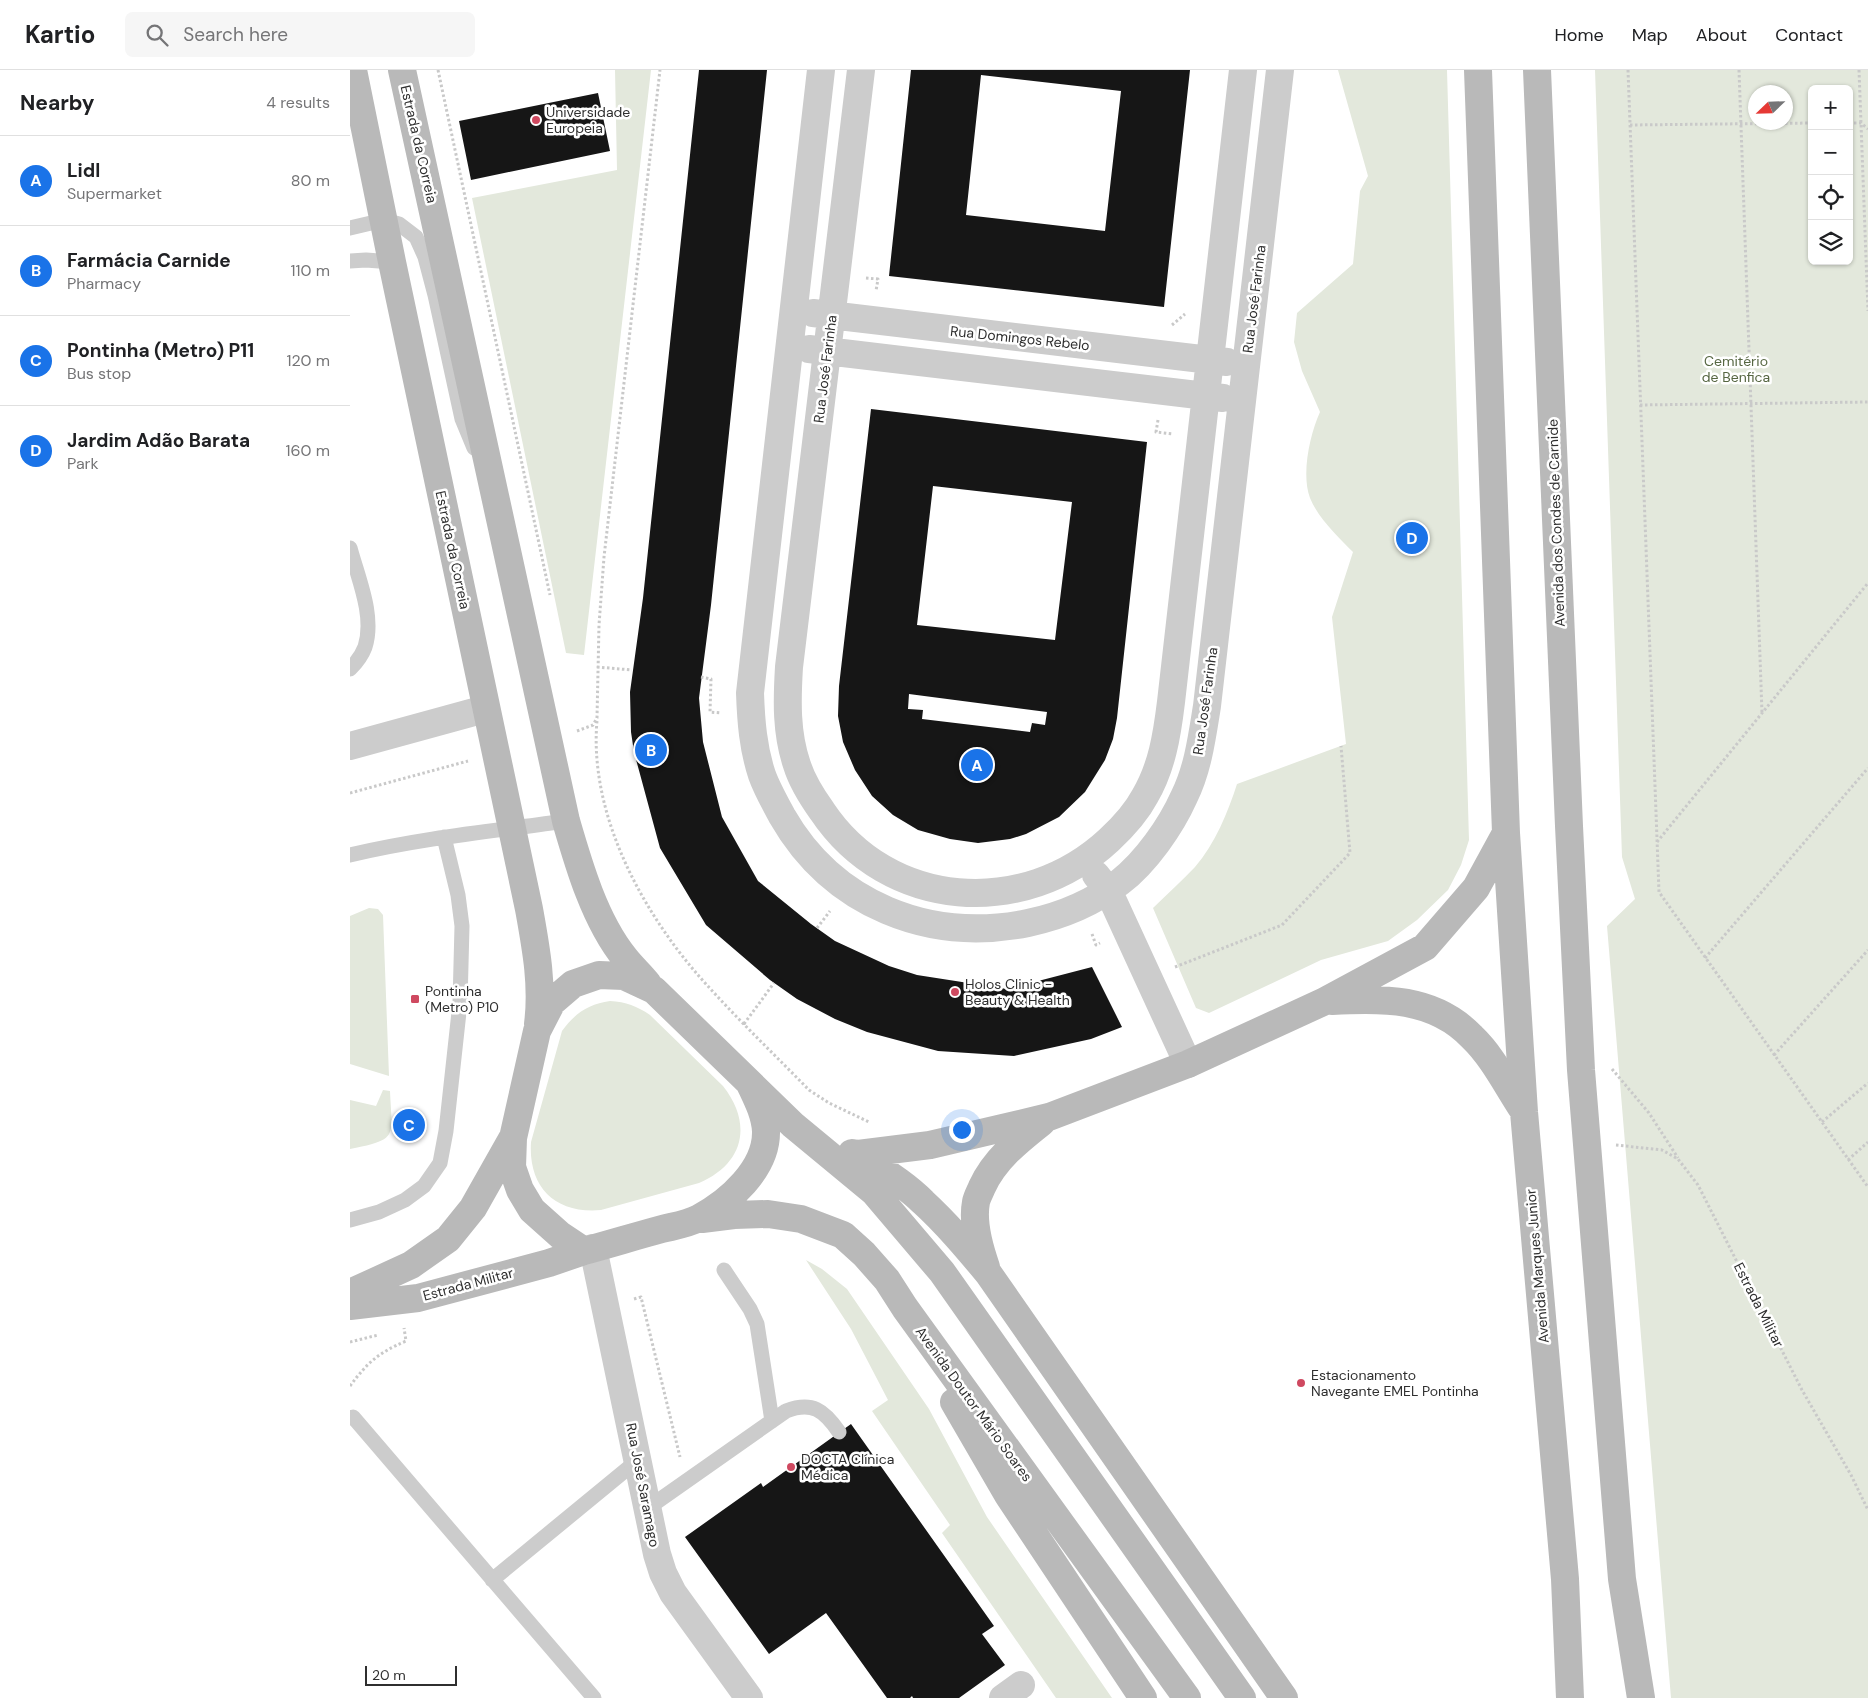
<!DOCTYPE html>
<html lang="en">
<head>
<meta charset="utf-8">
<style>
	:root { --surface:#fff; --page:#f6f6f6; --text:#202124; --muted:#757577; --line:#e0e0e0; --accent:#1a73e8 }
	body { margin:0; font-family:"DM Sans",sans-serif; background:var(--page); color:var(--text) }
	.controls { position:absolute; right:15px; top:15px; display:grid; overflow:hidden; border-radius:8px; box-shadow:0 1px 4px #0004 }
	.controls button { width:45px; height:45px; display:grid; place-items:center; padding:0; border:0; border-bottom:1px solid var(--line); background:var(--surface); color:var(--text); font:25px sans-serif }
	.compass { position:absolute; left:1398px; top:15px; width:45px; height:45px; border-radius:50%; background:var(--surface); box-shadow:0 1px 4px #0004; rotate:247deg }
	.scale { position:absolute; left:15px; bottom:12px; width:92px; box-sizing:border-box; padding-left:5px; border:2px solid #2f2f2f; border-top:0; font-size:14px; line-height:18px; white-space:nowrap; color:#2f2f2f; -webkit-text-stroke:4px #fff; paint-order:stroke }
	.you { position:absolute; left:611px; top:1059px; width:18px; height:18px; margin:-12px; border:4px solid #fff; border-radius:50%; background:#1a73e8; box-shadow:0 0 0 8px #1a73e833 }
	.badge { display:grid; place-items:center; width:32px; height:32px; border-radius:50%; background:var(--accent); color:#fff; font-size:16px; font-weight:700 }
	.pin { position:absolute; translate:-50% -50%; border:2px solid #fff; box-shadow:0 1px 5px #0006 }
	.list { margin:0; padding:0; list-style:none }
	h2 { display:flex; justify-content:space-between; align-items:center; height:65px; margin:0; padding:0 20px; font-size:21px }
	h2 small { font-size:16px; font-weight:400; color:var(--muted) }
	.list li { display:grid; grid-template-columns:32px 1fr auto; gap:15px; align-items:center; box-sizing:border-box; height:90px; padding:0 20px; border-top:1px solid var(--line) }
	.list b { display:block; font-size:19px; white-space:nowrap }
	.list p { margin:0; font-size:16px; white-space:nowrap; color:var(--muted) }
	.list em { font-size:16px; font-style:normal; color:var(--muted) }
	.icon { flex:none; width:28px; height:28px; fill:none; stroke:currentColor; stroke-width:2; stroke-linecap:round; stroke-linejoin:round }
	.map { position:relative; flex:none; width:1518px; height:1628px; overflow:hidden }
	header { display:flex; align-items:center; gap:30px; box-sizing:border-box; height:70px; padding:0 25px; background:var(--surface); border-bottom:1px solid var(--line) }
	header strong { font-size:24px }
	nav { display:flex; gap:28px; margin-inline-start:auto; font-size:18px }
	.search { width:350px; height:45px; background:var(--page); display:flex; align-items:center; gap:12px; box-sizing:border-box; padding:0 18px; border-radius:8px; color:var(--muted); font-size:19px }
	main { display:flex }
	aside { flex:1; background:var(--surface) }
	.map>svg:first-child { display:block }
	.green { fill:#e3e8dc; fill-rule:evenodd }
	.building { fill:#161616; fill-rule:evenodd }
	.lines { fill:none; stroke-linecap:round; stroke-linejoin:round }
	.path { stroke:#c9c9c9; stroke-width:3; stroke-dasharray:2.5 2.5; stroke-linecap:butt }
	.lane { stroke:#ccc; stroke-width:15 }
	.street { stroke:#ccc; stroke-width:28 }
	.secondary { stroke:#b9b9b9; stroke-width:28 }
	.poi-dot { fill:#cf4960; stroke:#fff; stroke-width:2 }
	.labels { text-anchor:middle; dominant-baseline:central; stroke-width:5; stroke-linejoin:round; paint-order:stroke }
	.poi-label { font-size:14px; fill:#2f2f2f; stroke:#fff; text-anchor:start }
	.street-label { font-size:14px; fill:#2f2f2f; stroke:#fff }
	.park-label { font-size:14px; fill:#566642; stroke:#fff }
</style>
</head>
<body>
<header>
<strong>Kartio</strong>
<div class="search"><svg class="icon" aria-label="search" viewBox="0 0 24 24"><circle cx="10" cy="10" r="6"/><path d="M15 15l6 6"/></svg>Search here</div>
<nav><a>Home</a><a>Map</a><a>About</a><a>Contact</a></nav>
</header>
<main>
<aside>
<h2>Nearby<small>4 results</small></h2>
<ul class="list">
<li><span class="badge">A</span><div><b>Lidl</b><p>Supermarket</p></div><em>80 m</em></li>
<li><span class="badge">B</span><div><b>Farmácia Carnide</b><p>Pharmacy</p></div><em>110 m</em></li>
<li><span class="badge">C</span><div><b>Pontinha (Metro) P11</b><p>Bus stop</p></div><em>120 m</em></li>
<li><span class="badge">D</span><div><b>Jardim Adão Barata</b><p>Park</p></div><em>160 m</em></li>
</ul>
</aside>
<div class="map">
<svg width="1518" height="1628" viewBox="0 0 1518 1628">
	<rect width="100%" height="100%" fill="#fff"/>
	<path class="green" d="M265,0H301L234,585L216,583L122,128L267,100Z
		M988,0H1097L1119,770L1111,795L1098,820L1067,850L1038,871L971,890L859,943L846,938L803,838C817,824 832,811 845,797C865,774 878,742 887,714L996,674L982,547L1003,482C989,468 968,448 960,428C951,404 960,364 970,342L952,301L944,272L947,243L1003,194L1010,121L1018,106Z
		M1245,0H1518V1628H1321L1257,856L1285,829L1272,787ZM1462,19H1499V191H1462ZM1406,22H1436V52H1406Z
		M19,838L28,839L33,845L39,1006L0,994V846Z
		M260,931C276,932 287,936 300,945L373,1016C403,1054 394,1094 349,1113L251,1140C205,1144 178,1117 181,1072L212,961C225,943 239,934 260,931Z
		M33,1020L40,1021C42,1068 49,1069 0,1079V1030L26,1036Z
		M456,1190L472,1199L497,1219L579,1339L637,1447L762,1628H706L592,1463L600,1455L522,1341L538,1330L501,1259Z"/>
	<path class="building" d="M349,0H417L361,535L349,628L353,672L372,747L408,811L461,854L485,871L539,896L567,905L657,919L742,897L772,957L741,969L664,986L588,981L517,962L485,949L447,929L420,910L356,855L310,778L284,682L281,662L280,622L293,528Z
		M561,0H840L814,237L539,206ZM631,5L771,21L755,161L616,145Z
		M248,23L260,81L121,110L109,51Z
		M521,339L797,372L767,648L763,669L755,690L735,722L709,747L676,764L660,769L628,773L600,769L568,760L543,745L522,726L505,700L493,672L488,646L489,616ZM583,416L722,432L705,570L567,555ZM559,624L697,642L695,655L682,653L680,662L572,649L573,640L558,639Z
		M501,1354L644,1556L632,1564L655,1595L609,1628H563L562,1626L560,1628H537L476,1543L419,1584L335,1467L411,1413L413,1417Z"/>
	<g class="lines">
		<path class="path" d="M88,0L200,525
			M1278,0L1309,822L1518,1117
			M1389,0L1412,643
			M1509,0L1518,241
			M1499,53H1511L1518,59
			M1280,55L1462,53
			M516,208L528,209L526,221
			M822,255L835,244
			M1290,335L1518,332
			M808,350L806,362L823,364
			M247,597L282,600
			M351,607L361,609L360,642L371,643
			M247,651C239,742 290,838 348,905C383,945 422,982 459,1020L479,1033L519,1052
			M227,661L243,655L247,648L249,555L254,487L310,0
			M0,723L118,691
			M1307,772L1518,513
			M467,858L480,841
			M742,864L746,875L750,873
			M1355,888L1518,698
			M825,897L932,855L1000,783L991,676
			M394,954L424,913
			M1424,985L1518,880
			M1262,999L1299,1043L1328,1088
			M1472,1052L1518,1013
			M1266,1075L1312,1080L1328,1089L1348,1115L1452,1320L1501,1405L1518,1440
			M1498,1090L1518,1072
			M284,1229L291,1227L330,1387
			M0,1272L28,1265
			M0,1316C18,1292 28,1283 56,1271L54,1258"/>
		<path class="lane" d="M0,158L34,150L49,154L66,167L75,187L85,225L112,349L124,378
			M0,191L16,190L42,192
			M0,478C8,508 25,546 15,577C12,585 6,593 0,599
			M0,785C71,768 144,761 216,751
			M0,1150L29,1142L55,1130L74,1116L90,1093L96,1061L110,933L112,856L108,825L94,767
			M374,1200L400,1239L407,1254L422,1351
			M0,1348L3,1347L244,1628
			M298,1438L436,1341C462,1331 474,1340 489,1362
			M142,1510L288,1390"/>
		<path class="street" d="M471,0L400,623C401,651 403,678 412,705C417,719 425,733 432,746C483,835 579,873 678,853C711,846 744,832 770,812C796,792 821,756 834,727C848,699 852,667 857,636L930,0
			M511,0L439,597C437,630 436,663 447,695C452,711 462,727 472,741C538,840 674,849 759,770C773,757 786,743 795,726C812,697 817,665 821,632L893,0
			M463,243L877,292
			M459,279L873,328
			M0,676L135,639
			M746,805L758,820L838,994
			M243,1178L307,1484L313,1503L323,1523L399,1628
			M653,1628L671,1615"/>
		<path class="secondary" d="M3,0L42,192L179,839C186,878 193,915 188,954
			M52,0L216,751C229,796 245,851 275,888C282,897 291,905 298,914
			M1128,0L1156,763L1174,1042L1215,1509L1220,1628
			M1187,0L1219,756L1231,1000L1272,1509L1291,1628
			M982,931C1032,928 1084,927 1122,967C1143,987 1157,1016 1173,1040
			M400,1014C407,1029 415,1044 416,1061C417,1099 379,1132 349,1148C338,1154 324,1156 312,1159C286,1166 260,1174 234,1181L210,1165L182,1140L170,1120L162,1097L163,1068L187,961L202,932L223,914L249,905L274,906L304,920L443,1055L524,1122L592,1202L892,1628
			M502,1083L508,1084C530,1099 554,1113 573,1132C597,1154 617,1178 638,1203L934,1628
			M508,1084L580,1075L699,1047L838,994L973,932L1075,877L1126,818L1156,763
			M352,1149L384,1145L418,1144L451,1149L493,1165L514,1184L537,1210L555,1238L837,1628
			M636,1197C629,1177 622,1153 626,1132C627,1127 630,1122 632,1117C645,1089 668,1071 692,1052
			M0,1223L61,1195L98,1169L123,1138L162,1069
			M0,1236L68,1228L199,1193L234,1181
			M604,1332L658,1425L793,1628"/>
	</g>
	<g class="poi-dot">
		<circle cx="186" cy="50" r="5"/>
		<circle cx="605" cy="922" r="5"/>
		<rect x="60" y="924" width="10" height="10" rx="2.5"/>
		<circle cx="951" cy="1313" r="5"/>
		<circle cx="441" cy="1397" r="5"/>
	</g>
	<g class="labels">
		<g class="poi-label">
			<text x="196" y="42">Universidade<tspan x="196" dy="16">Europeia</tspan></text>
			<text x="615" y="914">Holos Clinic -<tspan x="615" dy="16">Beauty &amp; Health</tspan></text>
			<text x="75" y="921">Pontinha<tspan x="75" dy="16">(Metro) P10</tspan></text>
			<text x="961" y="1305">Estacionamento<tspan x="961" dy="16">Navegante EMEL Pontinha</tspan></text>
			<text x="451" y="1389">DOCTA Clínica<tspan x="451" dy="16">Médica</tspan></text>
		</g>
		<g class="street-label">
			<text transform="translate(69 74) rotate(77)">Estrada da Correia</text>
			<text transform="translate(904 229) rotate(-83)">Rua José Farinha</text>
			<text transform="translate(670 268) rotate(6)">Rua Domingos Rebelo</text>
			<text transform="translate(475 299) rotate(-83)">Rua José Farinha</text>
			<text transform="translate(1206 453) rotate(-92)">Avenida dos Condes de Carnide</text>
			<text transform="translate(103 480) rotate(78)">Estrada da Correia</text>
			<text transform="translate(855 631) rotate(-82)">Rua José Farinha</text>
			<text transform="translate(1187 1196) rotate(-95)">Avenida Marques Junior</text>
			<text transform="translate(118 1214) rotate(-15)">Estrada Militar</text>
			<text transform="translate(1409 1235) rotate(63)">Estrada Militar</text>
			<text transform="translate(624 1334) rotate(54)">Avenida Doutor Mário Soares</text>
			<text transform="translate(293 1415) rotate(79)">Rua José Saramago</text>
		</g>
		<g class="park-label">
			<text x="1386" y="291">Cemitério<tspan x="1386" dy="16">de Benfica</tspan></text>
		</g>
	</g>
</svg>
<div class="controls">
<button>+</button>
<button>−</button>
<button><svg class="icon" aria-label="locate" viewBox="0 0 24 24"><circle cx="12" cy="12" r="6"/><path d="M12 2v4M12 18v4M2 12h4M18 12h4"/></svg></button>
<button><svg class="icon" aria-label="layers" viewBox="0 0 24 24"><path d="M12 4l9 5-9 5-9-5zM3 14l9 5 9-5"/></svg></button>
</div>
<svg class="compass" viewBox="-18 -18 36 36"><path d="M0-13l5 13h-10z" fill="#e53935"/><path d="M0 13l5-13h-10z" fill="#757577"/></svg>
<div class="scale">20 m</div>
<div class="you"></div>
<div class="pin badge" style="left:627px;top:695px">A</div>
<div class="pin badge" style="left:301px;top:680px">B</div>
<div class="pin badge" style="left:59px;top:1055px">C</div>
<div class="pin badge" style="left:1062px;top:468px">D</div>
</div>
</main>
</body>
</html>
